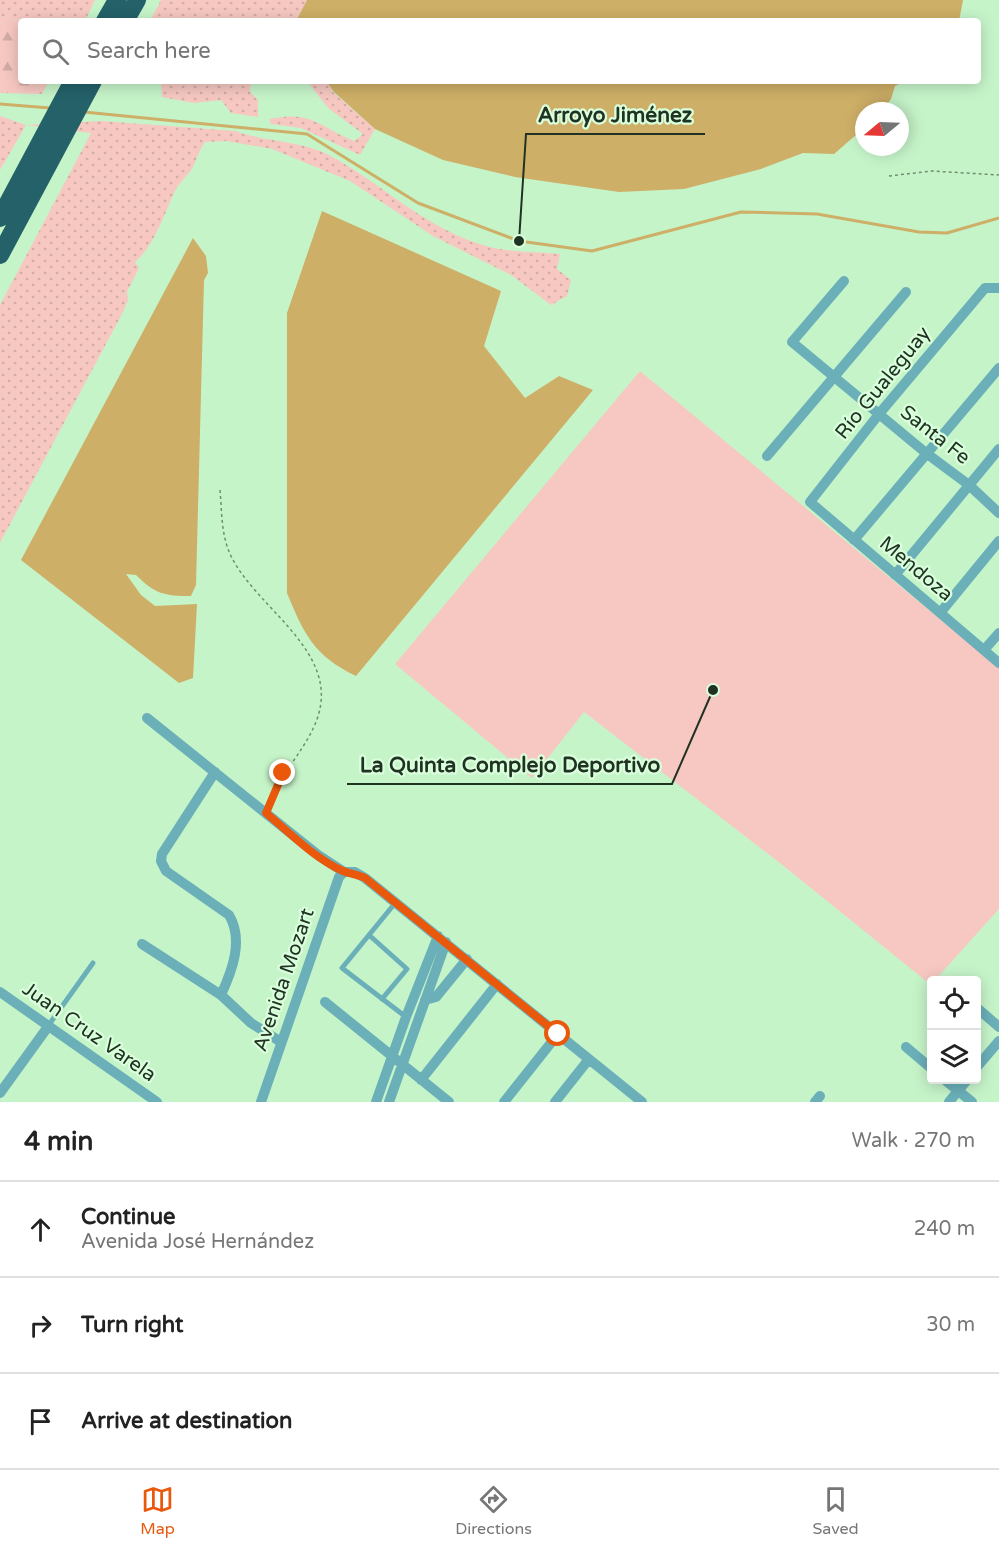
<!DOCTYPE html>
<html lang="en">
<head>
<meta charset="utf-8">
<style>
	:root { --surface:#fff; --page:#f6f6f6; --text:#222; --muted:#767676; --line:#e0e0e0; --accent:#ea580c }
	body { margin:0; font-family:"Varela Round",sans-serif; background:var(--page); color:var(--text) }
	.controls { position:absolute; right:18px; bottom:18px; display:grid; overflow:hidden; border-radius:6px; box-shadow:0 3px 15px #0003 }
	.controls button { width:54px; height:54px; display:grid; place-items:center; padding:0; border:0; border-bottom:2px solid var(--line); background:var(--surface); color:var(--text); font:30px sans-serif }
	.compass { position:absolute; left:855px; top:102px; width:54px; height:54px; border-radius:50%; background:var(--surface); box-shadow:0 3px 15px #0003; rotate:251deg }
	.stop { position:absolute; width:18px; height:18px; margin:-14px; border:4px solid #ea580c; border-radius:50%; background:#fff }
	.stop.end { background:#ea580c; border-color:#fff; box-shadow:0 2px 6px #0008 }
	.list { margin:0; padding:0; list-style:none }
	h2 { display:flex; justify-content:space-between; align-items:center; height:78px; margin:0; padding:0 24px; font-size:26px }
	h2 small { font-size:20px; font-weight:400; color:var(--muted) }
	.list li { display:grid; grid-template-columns:39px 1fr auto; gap:18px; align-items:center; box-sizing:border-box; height:96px; padding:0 24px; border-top:2px solid var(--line) }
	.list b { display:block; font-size:22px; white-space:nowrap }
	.list p { margin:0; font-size:20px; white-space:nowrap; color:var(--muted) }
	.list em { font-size:20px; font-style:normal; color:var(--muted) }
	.icon { flex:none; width:33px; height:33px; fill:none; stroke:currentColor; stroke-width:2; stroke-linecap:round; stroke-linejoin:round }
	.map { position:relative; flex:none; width:999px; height:1102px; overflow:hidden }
	.search { position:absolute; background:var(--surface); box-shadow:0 3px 15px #0003; left:18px; right:18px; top:18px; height:66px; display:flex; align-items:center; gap:15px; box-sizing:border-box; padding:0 21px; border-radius:6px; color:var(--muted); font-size:22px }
	.sheet { height:366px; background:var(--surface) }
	nav { display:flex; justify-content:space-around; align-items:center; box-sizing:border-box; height:84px; border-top:2px solid var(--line); background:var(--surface); font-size:16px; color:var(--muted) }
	nav a { display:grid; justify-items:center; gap:3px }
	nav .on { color:var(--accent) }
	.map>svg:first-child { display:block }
	.grass { fill:url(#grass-dots) }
	.forest { fill:url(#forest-firs) }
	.garden { fill:#f7c8c2 }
	.water { fill:#ceaf67 }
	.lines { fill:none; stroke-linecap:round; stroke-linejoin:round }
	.stream { stroke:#ceaf67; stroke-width:3 }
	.path { stroke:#6e8e71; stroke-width:1.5; stroke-dasharray:3 3; stroke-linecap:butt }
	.lane { stroke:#6bb0b9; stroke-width:5 }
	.street { stroke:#6bb0b9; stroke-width:10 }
	.highway { stroke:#246169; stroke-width:18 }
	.route { stroke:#ea580c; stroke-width:8 }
	.labels { text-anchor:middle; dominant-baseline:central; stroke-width:4.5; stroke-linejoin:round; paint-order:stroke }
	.street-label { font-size:20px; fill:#203222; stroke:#daffdc }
	.leader { fill:none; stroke:#203222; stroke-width:2 }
	.callout-dot { fill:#203222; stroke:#daffdc; stroke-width:2 }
	.callout-label { font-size:21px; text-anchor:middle; font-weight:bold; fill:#203222; stroke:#daffdc; stroke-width:4.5; stroke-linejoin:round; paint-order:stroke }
</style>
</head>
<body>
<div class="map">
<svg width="999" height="1102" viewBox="0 0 999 1102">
	<defs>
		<pattern id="grass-dots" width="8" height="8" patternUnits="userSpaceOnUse" patternTransform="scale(1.5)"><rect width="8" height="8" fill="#f7c8c2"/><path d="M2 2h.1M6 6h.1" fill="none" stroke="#d3aca6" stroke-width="1.8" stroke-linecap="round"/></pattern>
		<pattern id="forest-firs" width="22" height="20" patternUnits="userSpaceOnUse" patternTransform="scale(1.5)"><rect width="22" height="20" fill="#f7c8c2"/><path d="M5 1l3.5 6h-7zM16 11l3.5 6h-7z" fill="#d3aca6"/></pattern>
	</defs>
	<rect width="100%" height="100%" fill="#c6f4c9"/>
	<path class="grass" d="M0,0H95L85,21L11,19L0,24Z
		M161,0H307L296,21H150Z
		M161,81H251L250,92L258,100V117L231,113L221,100L194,103L162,97Z
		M307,81H326L334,93L375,129L360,155L301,128L271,124L269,119C312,110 318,126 354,141L363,134L328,108Z
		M0,116L26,125L102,121L235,131C265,142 300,140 329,155C381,183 425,228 483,245C508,253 535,251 560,254L557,269L571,280L567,296L551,305L511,275L433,236L350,181L272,149L226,141L205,142C199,151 197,158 193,167C188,176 178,183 174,193C164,215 154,246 135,262L139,268L127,292L128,300L123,312L0,543V305L91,133L26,125L0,170Z"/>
	<path class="forest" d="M10,19L33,21H21V81H49L42,94L0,93V24Z"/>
	<path class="garden" d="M640,371L999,668V909L935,980L932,981L931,985L780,863L584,712L532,778L395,664Z"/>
	<path class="water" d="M307,0H963L959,21H296Z
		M326,81H905L895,86L891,99L882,111H864V128L834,154L803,153L761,169L684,189L619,192L515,177L443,160L375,129L334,92Z
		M322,211L501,291L484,346L525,398L559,376L593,390L356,676C314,656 304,634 287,593V313Z
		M193,238L206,256L208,273L204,280L196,585L191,596C164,596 155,594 136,575L126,574L141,595L155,606L197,604L193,678L179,683L21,560Z"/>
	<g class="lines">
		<path class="stream" d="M0,104L50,108
			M84,112L307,134L418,203L519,241L592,251L741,212L817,214L919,232L947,233L999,218"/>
		<path class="path" d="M889,176L932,171L999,175
			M220,490C222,513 221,537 232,558C256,605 327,645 321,702C317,740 281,769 269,804"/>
		<path class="lane" d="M396,902L342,968L406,1017
			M369,935L407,969L382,999
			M48,1026L93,963"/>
		<path class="street" d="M844,281L792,342L926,453L969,485L999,513
			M999,288H985L879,414L810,502L999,663
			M767,456L906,292
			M854,540L999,368
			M895,575L999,449
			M940,613L999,541
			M984,650L999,633
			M147,718L318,855L344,872H355L365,878L642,1102
			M215,772L162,854L161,861L166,871L229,915C244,940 232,971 221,995
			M142,944L221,995L251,1023L281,1042
			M0,992L157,1102
			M425,1000L436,997L467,959
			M325,1002L449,1102
			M976,1007L999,1027
			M906,1047L932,1069
			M976,1068L999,1041
			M421,1080L497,984
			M945,1080L972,1102
			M0,1093L47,1028
			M261,1102L339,877L344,872
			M376,1102L406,1017L438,936
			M389,1102L446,942
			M504,1102L558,1034
			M555,1102L589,1059
			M815,1102L820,1096
			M949,1102L967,1080"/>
		<path class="highway" d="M105,21L117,0
			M125,21L137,0
			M0,218L73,81
			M0,255L93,81"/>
	</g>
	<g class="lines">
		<path class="route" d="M283,773L266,813C289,832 315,859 343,871C350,874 357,874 365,878L558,1034"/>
	</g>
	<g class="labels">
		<g class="street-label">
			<text transform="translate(883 383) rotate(-51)">Río Gualeguay</text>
			<text transform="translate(935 435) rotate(38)">Santa Fe</text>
			<text transform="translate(916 569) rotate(40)">Mendoza</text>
			<text transform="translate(284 980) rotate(-71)">Avenida Mozart</text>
			<text transform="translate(89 1032) rotate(35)">Juan Cruz Varela</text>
		</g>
	</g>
	<path class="leader" d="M519 241L526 134H705M713 690L672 784H347"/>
	<g class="callout-dot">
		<circle cx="519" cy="241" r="6"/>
		<circle cx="713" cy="690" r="6"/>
	</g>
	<g class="callout-label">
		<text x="615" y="122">Arroyo Jiménez</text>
		<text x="510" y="772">La Quinta Complejo Deportivo</text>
	</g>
</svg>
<div class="controls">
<button><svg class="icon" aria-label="locate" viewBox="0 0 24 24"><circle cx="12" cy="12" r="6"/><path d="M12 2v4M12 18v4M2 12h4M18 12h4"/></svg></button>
<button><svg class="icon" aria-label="layers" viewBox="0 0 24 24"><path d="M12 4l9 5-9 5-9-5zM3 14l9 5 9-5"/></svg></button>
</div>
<svg class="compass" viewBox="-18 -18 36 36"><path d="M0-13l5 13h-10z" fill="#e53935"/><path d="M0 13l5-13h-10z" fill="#767676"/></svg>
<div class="stop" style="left:558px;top:1034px"></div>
<div class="stop end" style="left:283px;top:773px"></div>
<div class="search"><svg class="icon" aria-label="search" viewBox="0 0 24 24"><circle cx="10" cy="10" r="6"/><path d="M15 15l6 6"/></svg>Search here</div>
</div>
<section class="sheet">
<h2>4 min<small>Walk · 270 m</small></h2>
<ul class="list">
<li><svg class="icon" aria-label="ahead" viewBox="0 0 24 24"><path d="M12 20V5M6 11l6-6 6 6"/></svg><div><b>Continue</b><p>Avenida José Hernández</p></div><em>240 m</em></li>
<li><svg class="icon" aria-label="right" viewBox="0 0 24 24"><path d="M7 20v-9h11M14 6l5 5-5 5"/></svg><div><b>Turn right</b></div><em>30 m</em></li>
<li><svg class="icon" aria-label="arrive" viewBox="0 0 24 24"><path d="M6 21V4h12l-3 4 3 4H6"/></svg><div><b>Arrive at destination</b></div></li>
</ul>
</section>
<nav>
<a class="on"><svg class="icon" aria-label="map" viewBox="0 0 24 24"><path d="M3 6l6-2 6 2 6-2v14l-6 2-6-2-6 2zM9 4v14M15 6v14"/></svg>Map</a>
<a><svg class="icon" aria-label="directions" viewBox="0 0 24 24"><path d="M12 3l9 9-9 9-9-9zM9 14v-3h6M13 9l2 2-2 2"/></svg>Directions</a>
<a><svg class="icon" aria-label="saved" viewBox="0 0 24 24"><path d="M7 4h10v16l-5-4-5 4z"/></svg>Saved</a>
</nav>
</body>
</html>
